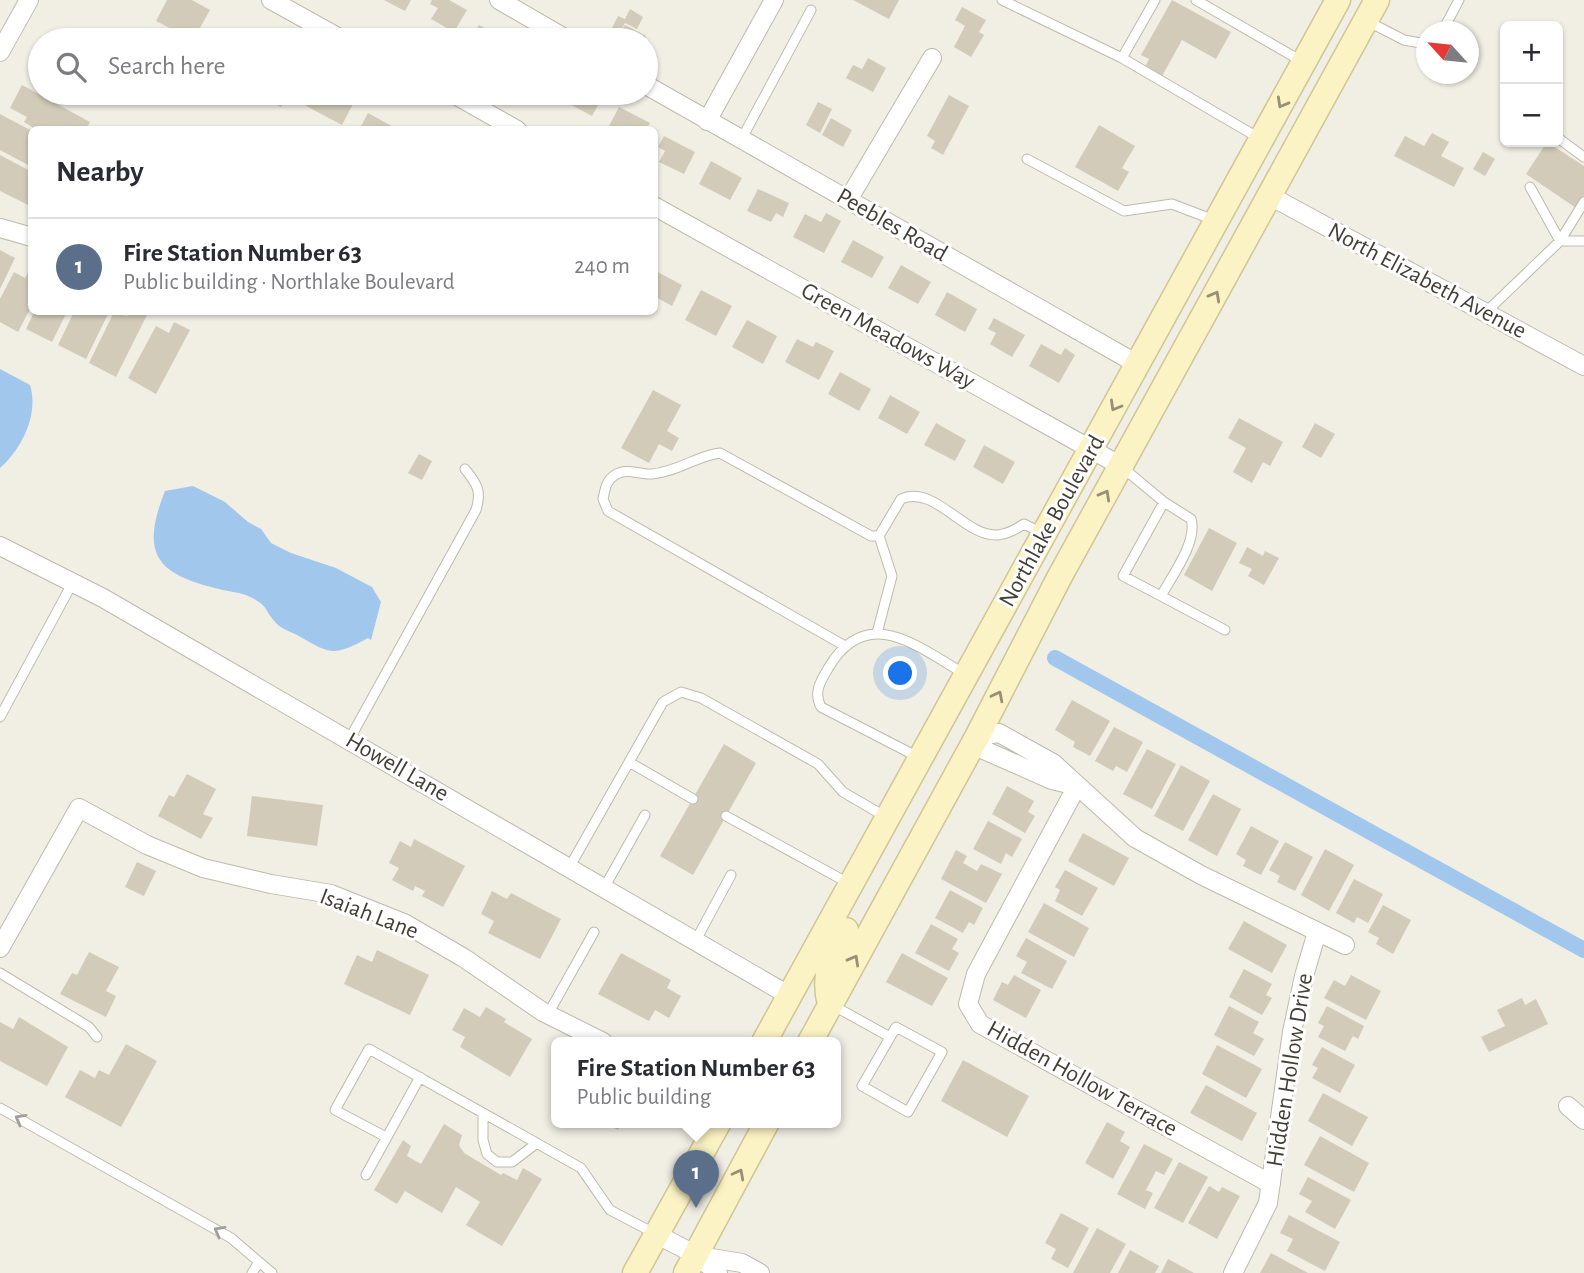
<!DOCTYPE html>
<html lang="en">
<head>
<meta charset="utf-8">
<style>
	:root { --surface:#fff; --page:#f2f2f3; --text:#2b2b33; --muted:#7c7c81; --line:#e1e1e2; --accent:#db2777 }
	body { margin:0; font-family:"Alegreya Sans",sans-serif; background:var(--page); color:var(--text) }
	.controls { position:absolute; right:21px; top:21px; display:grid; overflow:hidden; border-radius:10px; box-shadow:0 2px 5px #0004 }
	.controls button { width:63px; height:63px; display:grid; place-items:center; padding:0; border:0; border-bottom:2px solid var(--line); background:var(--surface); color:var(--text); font:35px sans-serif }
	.compass { position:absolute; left:1416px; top:21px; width:63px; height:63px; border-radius:50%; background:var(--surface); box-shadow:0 2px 5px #0004; rotate:297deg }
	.you { position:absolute; left:901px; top:674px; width:24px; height:24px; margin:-18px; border:5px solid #fff; border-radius:50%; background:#1a73e8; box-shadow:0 0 0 10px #1a73e833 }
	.badge { display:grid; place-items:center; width:46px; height:46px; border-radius:50%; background:var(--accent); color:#fff; font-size:23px; font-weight:700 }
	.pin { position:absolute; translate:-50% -58px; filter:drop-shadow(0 2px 4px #0008) }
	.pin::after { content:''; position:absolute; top:37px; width:24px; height:21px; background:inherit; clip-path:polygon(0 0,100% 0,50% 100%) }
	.popup { position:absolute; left:551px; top:1037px; width:290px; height:91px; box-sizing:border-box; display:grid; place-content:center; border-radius:10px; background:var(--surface); filter:drop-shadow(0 2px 5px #0005); font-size:23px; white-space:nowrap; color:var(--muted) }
	.popup b { font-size:26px; color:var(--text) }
	.popup::after { content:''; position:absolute; left:50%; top:100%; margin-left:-14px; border:14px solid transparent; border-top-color:var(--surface) }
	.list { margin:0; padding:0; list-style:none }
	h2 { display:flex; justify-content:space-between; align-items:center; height:91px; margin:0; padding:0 28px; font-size:30px }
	h2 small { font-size:23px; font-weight:400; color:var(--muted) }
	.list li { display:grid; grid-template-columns:46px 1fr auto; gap:21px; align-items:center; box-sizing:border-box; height:98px; padding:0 28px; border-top:2px solid var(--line) }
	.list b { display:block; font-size:26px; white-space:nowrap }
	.list p { margin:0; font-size:23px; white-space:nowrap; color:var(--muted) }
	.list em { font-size:23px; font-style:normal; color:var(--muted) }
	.icon { flex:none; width:38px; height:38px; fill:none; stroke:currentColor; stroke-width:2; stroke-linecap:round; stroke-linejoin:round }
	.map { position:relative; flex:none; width:1584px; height:1273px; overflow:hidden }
	.search { position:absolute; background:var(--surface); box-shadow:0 2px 5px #0004; left:28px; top:28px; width:630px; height:77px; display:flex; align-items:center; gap:18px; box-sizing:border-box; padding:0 24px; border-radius:38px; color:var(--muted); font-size:26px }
	.panel { position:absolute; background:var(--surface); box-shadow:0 2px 5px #0004; left:28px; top:126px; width:630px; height:189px; border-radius:10px }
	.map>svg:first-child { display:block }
	.water { fill:#a2c7ec }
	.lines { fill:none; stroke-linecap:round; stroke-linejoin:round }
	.canal { stroke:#a2c7ec; stroke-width:16 }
	.building { fill:#d2cbba }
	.lane-casing { stroke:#bfbaaa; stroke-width:11 }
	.street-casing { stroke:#bfbaaa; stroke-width:20 }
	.secondary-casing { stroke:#d0c596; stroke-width:27 }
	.lane { stroke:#fff; stroke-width:9 }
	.street { stroke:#fff; stroke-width:18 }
	.secondary { stroke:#fcf3c4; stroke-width:24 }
	.oneway { stroke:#969075 }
	.oneway2 { stroke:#a19f9a }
	.labels { text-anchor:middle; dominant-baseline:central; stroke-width:6; stroke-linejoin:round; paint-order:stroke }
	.street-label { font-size:24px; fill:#433f34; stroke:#fff }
</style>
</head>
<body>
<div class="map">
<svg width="1584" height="1273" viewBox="0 0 1584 1273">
	<rect width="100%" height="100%" fill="#f1eee4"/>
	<path class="water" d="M0,369L30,385C39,414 22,449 0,468Z
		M193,486L225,502L248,522L261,529L271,543L291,553L336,568L372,587L381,602L371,640L368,638C335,656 331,655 299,636C292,632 281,629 276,623C264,610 269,606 250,597C241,592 229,592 219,589C156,574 140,554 165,491Z"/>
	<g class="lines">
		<path class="canal" d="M1055,658L1584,950"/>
	</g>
	<path class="building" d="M167,0H192L210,10L193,40L156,21Z
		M384,0H411L405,11Z
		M432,0H449L467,10L454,32L431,19L438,8L430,4Z
		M853,0H899L889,19Z
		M1172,0L1231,32L1216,59L1182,40L1161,78L1144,69L1149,59L1141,55Z
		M962,7L986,20L979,32L984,35L971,57L954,47L965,26L955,20Z
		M630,9L643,17L637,29L625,23L620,32L625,25L646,36L644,40H617L608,36L618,16L625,19Z
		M479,25L506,40H471Z
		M868,58L886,68L873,92L846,78L853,65L862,69Z
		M22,85L90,122L86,130H37L24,122L27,117L10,108Z
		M279,93H297L293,100L287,96L281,107L273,103Z
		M313,93L317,95L319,93H341L355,100L342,125L306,106Z
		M566,93H603L604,94L592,116L562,100Z
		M949,95L969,106L943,155L931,148L935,141L927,136Z
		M818,102L832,109L820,133L806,125Z
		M619,107L650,123L646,130H607Z
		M368,113L399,130H359Z
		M0,114L32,131V167L0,150Z
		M831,118L852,130L843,147L822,135Z
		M1099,125L1135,146L1122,168L1129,172L1118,191L1075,167Z
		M1432,133L1449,142L1441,156L1464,168L1454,187L1394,156L1405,136L1424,146Z
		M664,136L695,152L684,174L659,162L665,151L658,147Z
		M1547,142L1584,166V196L1576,208L1526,174Z
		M1483,152L1495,159L1485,176L1473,169Z
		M0,155L32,172V207L0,191Z
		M711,161L742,178L730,200L699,184Z
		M758,189L789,203L783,217L776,213L771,222L747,211Z
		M826,213L841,221L824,253L793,237L805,214L821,222Z
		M853,240L884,257L872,278L841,262Z
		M0,250L15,258L0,289Z
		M901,265L931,282L918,304L888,288Z
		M32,266V297L27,305L31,307L18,332L0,322V299L14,272L25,278Z
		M654,270L682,285L672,306L654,296Z
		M701,290L732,306L716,336L685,320Z
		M947,292L977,309L965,332L935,315Z
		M34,312H67L52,342L26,329Z
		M74,312H109L86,359L58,345Z
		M114,312L127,316L130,312L148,313L116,377L89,363Z
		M994,318L1025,335L1012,357L990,344L996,333L988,329Z
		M747,320L777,336L763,364L732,347Z
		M174,322L190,330L156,394L128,378L156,326L169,333Z
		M797,339L813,347L816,342L834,351L819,380L785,362Z
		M1041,344L1061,355L1065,348L1075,355L1059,383L1029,366Z
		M840,372L871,389L859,411L828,394Z
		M653,390L681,405L667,431L679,438L672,451L659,444L649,463L621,448Z
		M890,395L920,412L907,434L878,418Z
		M1239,418L1283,442L1270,466L1263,462L1252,483L1233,472L1246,448L1228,438Z
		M936,423L966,440L955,461L924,445Z
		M1315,423L1335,434L1321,458L1302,447Z
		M984,445L1015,462L1003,484L973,467Z
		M419,454L432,461L422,480L408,473Z
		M1209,528L1237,543L1212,591L1184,575Z
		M1247,547L1263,556L1265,551L1279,558L1264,585L1248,576L1252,569L1239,563Z
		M1072,700L1110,721L1090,756L1073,747L1075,742L1055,730Z
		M1114,727L1143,742L1127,772L1116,766L1113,771L1095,761Z
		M724,744L756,763L693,875L660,856Z
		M1147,749L1176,764L1152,809L1123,794Z
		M1181,765L1210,781L1183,831L1154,816Z
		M187,774L216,789L203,814L213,818L201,839L158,816L169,795L174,797Z
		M1007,786L1034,801L1028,812L1035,816L1025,833L992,814Z
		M1213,794L1241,809L1217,856L1188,840Z
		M252,796L323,805L317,846L247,836Z
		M988,821L1022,839L1012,857L1006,853L1001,864L973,849Z
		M1251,826L1279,841L1261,875L1243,866L1246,860L1236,854Z
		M1083,833L1129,858L1114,886L1068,861Z
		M414,839L465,866L443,907L422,896L425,891L415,886L413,891L392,880L399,868L389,863L400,841L411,847Z
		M1285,842L1313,857L1295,891L1277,882L1280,876L1269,870Z
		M1325,849L1354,865L1329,911L1301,895Z
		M956,850L967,856L963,863L977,871L981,864L1002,874L986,903L941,879Z
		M137,862L156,871L144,896L125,887Z
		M1065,870L1098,888L1082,916L1055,901L1060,890L1055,887Z
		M1354,879L1383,894L1368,923L1357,917L1354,923L1336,913Z
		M950,890L983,908L974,925L969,922L963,933L935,918Z
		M492,891L507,899L511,893L561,919L540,959L488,933L494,921L481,914Z
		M1044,903L1089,928L1074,957L1028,932Z
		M1383,905L1411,920L1393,954L1376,944L1379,938L1368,932Z
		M1244,921L1287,945L1272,973L1228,949Z
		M931,924L958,939L952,949L959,953L949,971L915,953Z
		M1026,938L1067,961L1052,989L1021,973L1027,962L1016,956Z
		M377,950L429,975L410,1015L344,984L357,955L372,962Z
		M89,952L119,967L106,991L116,996L106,1017L60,994L72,973L77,975Z
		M621,953L671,980L667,988L681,996L669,1018L655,1010L649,1021L598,994Z
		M902,953L948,978L932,1006L886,982Z
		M1244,969L1272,984L1266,995L1272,998L1262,1015L1229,997Z
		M1014,975L1041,990L1026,1018L993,1000L1002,982L1008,985Z
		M1351,975L1381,991L1366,1020L1324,998L1334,980L1345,986Z
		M1522,998L1525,1005L1536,999L1548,1024L1489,1052L1481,1037L1505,1026L1497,1010Z
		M1229,1006L1259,1022L1253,1033L1264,1039L1254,1056L1214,1035Z
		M1327,1006L1364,1026L1358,1039L1353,1036L1345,1051L1318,1037L1324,1026L1318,1023Z
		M486,1007L506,1019L504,1022L532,1039L510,1077L460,1047L465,1037L452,1030L464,1008L480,1017Z
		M19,1017L68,1047L47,1086L0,1061V1022L13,1029Z
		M126,1044L157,1061L121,1127L65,1097L80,1070L95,1078L99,1070L109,1075Z
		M1217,1045L1262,1069L1246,1098L1202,1074Z
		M1322,1047L1355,1065L1340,1093L1312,1078L1318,1068L1312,1065Z
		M963,1060L1029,1096L1007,1137L941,1101Z
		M1206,1085L1257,1113L1242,1141L1190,1113Z
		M1323,1093L1368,1117L1352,1146L1308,1121Z
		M603,1122H622L618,1130Z
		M1107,1122L1125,1132L1120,1141L1130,1147L1113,1179L1085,1163Z
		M444,1124L462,1135L459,1145L464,1153L501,1175L503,1173L517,1180L523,1168L542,1179L502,1246L466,1225L480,1202L456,1187L442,1213L405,1191L397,1204L374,1190L403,1140L411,1146L407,1156L421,1164Z
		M1320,1136L1369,1163L1354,1192L1304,1165Z
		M1144,1144L1173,1159L1164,1175L1156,1171L1146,1190L1153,1193L1145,1209L1117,1194Z
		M1179,1162L1208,1177L1183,1223L1154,1208Z
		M1308,1177L1351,1200L1335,1229L1305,1212L1312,1201L1299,1194Z
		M1209,1186L1219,1192L1222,1187L1240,1196L1217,1239L1188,1223Z
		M1061,1213L1089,1228L1068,1268L1051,1259L1056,1249L1045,1243Z
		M1289,1215L1340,1242L1325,1271L1287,1251L1293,1239L1280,1233Z
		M1097,1228L1126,1244L1110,1273H1073Z
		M1130,1250L1159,1266L1155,1273H1118Z
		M1271,1253L1308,1273H1260Z
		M1168,1259L1194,1273H1161Z"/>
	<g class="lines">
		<g class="lane-casing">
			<path id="lane" d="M1002,0L1122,58
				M1155,0L1122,58L1259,138
				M1196,0L1303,62
				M1367,21L1404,40L1426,44
				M1442,32L1459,0
				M1558,138L1584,157
				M741,140L811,10
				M1027,159L1124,211L1172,204L1214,220
				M1530,187L1560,241L1584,202
				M1485,313L1560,241H1584
				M1122,467L1164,502L1191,519C1198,541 1172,576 1161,596L1225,630
				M1161,596L1123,576L1164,502
				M877,633L892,576L879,536
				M845,646L608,511L603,499C605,490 606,480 615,475C626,467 640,475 652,474C677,472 699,455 720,453L871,536H879L901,499C935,484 964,537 998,535C1008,534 1016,529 1024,524L1042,533
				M0,717L73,582
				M349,740L476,510C482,491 477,484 465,469
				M918,757L821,707C813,692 821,680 829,667C867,604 917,646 963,673
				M629,762L693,799
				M726,816L850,884
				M569,868L663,702L681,692L701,698L818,764L843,792L886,817
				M604,888L645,815
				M696,940L731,875
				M0,973L89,1027L97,1037
				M834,1006L890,1037
				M548,1014L594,932
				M896,1027L942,1052L908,1112L862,1086Z
				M0,1108L231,1238L272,1273
				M483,1113V1140L487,1154L497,1162H512L537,1143
				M386,1137L335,1110L369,1049L581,1168L610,1210L654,1233
				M366,1175L420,1077
				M252,1273L259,1262"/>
		</g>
		<g class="street-casing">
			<path id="street" d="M271,0L343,40
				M499,0L568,40
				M0,52L29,0
				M646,85L1139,365
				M452,93L517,130
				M707,121L774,0
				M1270,196L1584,366
				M848,200L932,58
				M654,206L1121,466
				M0,228L32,237
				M0,546L103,598L790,996
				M1077,786L976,974L968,1004L980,1024L1271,1184
				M1077,786L1052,780L984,750L977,737L999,733L1053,763L1135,838L1201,875L1345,945
				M0,948L79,808L147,845L203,868L271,884L331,894L404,923L464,958L543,1012L603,1042
				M1568,1106L1584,1120
				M656,1234L696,1255L718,1273
				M700,1256L742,1263L760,1273
				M1233,1273L1268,1203L1292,1032L1304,976L1317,932"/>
		</g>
		<g class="secondary-casing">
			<path id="secondary" d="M830,1004C822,975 832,955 846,930
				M764,1042L1338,0
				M810,1042L977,737L1059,578L1377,0
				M635,1273L719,1122
				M686,1273L767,1122"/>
		</g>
		<use href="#lane" class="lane"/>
		<use href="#street" class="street"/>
		<use href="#secondary" class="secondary"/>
	</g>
	<defs><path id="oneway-chevron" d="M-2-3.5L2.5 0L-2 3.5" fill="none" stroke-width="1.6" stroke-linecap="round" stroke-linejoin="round" transform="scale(1.75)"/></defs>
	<g class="oneway">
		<use href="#oneway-chevron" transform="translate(1282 103) rotate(119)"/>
		<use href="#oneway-chevron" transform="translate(1215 296) rotate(-61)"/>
		<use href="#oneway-chevron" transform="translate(1115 406) rotate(120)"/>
		<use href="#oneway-chevron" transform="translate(1105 495) rotate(-61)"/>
		<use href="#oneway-chevron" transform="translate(998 696) rotate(-63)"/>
		<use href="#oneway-chevron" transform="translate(854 960) rotate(-61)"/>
		<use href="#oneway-chevron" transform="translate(739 1174) rotate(-62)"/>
	</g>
	<g class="oneway2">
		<use href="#oneway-chevron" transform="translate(20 1119) rotate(-151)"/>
		<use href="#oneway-chevron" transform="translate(219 1231) rotate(-151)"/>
	</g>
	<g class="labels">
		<g class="street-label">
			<text transform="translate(892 225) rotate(30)">Peebles Road</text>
			<text transform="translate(1427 281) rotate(28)">North Elizabeth Avenue</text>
			<text transform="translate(888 336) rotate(29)">Green Meadows Way</text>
			<text transform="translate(1052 521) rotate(-61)">Northlake Boulevard</text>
			<text transform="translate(397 767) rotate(30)">Howell Lane</text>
			<text transform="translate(369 914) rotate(21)">Isaiah Lane</text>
			<text transform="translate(1290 1070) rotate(-81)">Hidden Hollow Drive</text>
			<text transform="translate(1082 1079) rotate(29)">Hidden Hollow Terrace</text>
		</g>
	</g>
</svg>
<div class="controls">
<button>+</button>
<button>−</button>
</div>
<svg class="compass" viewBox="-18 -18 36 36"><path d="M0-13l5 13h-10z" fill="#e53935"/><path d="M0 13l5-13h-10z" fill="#7c7c81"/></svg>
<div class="you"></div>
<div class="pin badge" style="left:696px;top:1208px;background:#5c6f8a">1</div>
<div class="popup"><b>Fire Station Number 63</b>Public building</div>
<div class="search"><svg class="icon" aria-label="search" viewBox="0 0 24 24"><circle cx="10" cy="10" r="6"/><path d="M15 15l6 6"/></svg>Search here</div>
<section class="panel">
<h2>Nearby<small></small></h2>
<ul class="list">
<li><span class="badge" style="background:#5c6f8a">1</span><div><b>Fire Station Number 63</b><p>Public building · Northlake Boulevard</p></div><em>240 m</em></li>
</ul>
</section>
</div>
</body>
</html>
